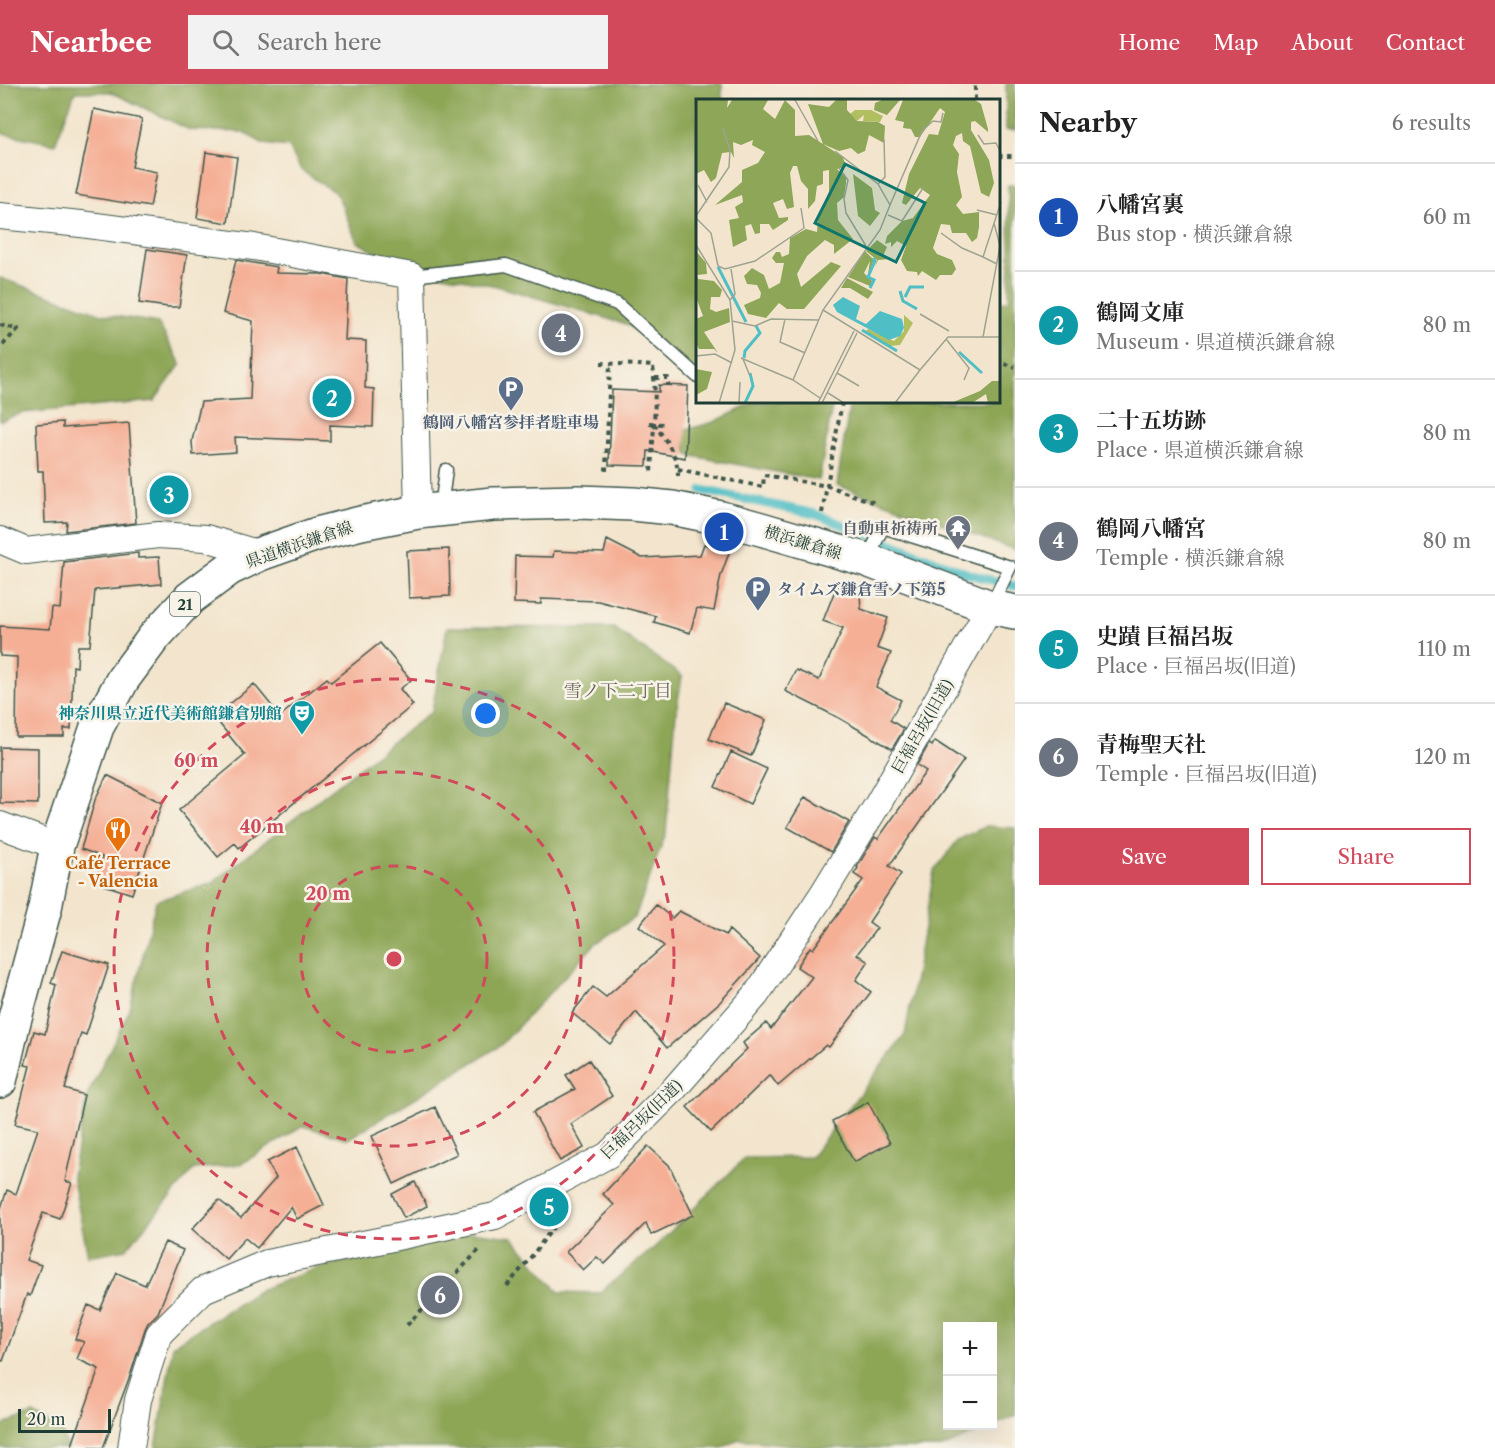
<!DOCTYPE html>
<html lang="en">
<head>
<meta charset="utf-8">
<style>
	:root { --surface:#fff; --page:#f2f2f2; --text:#222; --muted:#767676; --line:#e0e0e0; --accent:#d1495b }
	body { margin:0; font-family:"Libre Caslon Text","Noto Serif JP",serif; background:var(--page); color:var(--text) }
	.controls { position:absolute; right:18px; bottom:18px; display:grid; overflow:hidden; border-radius:0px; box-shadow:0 6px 24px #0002 }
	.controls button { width:54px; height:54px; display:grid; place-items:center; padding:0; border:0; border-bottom:2px solid var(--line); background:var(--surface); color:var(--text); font:30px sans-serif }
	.scale { position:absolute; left:18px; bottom:15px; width:93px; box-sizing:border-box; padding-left:6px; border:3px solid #1f3d34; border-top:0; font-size:16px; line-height:21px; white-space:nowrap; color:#1f3d34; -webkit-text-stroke:4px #f7f3e8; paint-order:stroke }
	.you { position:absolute; left:486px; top:630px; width:21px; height:21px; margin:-15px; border:4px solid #fff; border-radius:50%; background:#1a73e8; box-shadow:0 0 0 9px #1a73e833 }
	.badge { display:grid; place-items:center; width:39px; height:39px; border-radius:50%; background:var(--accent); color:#fff; font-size:20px; font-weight:700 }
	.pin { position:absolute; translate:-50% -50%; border:3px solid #fff; box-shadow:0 2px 6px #0006 }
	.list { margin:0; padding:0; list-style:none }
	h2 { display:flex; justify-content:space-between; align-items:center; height:78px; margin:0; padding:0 24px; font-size:26px }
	h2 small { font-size:20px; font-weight:400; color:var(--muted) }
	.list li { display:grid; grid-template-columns:39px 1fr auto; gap:18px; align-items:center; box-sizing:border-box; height:108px; padding:0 24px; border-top:2px solid var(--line) }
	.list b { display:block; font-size:22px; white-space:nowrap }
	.list p { margin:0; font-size:20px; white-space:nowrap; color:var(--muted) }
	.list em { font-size:20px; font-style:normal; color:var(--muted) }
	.actions { display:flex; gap:12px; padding:18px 24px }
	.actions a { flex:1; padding:14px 0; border:2px solid var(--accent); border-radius:0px; text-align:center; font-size:21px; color:var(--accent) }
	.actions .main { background:var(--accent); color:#fff }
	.icon { flex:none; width:33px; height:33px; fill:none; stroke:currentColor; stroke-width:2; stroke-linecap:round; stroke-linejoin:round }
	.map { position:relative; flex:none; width:1015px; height:1364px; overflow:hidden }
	header { display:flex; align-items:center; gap:36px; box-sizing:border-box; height:84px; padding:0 30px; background:var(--accent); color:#fff }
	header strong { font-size:28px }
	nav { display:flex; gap:33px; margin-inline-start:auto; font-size:21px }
	.search { width:420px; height:54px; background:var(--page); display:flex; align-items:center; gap:15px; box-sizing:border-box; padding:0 21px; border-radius:0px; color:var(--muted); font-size:22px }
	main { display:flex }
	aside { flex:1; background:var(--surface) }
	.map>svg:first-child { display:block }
	.forest { fill:#8da657; stroke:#567246; stroke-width:1.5 }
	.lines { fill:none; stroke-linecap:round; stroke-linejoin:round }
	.stream { stroke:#4fbec5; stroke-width:9 }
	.building { fill:#f5af95 }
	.lane-casing { stroke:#3f564b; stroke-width:15 }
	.street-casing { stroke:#3f564b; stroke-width:28 }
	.primary-casing { stroke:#3f564b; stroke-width:36 }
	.path { stroke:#3f564b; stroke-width:4; stroke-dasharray:4.5 4.5; stroke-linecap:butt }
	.lane { stroke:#fff; stroke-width:12 }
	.street { stroke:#fff; stroke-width:26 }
	.primary { stroke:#fff; stroke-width:33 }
	.ring { fill:none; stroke:#d1495b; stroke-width:3; stroke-dasharray:10 8 }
	.labels { text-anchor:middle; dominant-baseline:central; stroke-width:5; stroke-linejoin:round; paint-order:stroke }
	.shield { fill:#f7f3e8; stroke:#60746a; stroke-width:1.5 }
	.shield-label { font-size:15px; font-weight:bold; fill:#1f3d34 }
	.service-label { font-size:16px; font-weight:bold; fill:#4e5e75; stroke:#f7f3e8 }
	.worship-label { font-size:16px; font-weight:bold; fill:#5b616d; stroke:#f7f3e8; text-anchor:end }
	.street-label { font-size:16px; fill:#1f3d34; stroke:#f7f3e8 }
	.culture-label { font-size:16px; font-weight:bold; fill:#0d838f; stroke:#f7f3e8; text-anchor:end }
	.food-label { font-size:16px; font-weight:bold; fill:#c56008; stroke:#f7f3e8 }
	.neighbourhood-label { font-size:18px; fill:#6a6556; stroke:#f7f3e8 }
	.inset-river { fill:none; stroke:#4fbec5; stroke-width:3 }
	.inset-road { fill:none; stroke:#9ea290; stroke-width:1.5 }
	.view { fill:#0f766e; fill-opacity:0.15; stroke:#0f766e; stroke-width:3 }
	.inset-edge { fill:none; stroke:#1f3d34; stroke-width:3 }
	.centre { fill:#d1495b; stroke:#f7f3e8; stroke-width:3 }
	.ring-label { font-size:18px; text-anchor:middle; font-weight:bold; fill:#d1495b; stroke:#f7f3e8; stroke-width:5; stroke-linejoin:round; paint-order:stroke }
</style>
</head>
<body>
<header>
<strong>Nearbee</strong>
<div class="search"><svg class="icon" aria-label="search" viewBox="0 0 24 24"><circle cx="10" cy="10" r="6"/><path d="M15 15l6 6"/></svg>Search here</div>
<nav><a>Home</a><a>Map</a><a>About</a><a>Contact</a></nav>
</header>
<main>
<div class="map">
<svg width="1015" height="1364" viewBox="0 0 1015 1364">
	<rect width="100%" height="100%" fill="#f7f3e8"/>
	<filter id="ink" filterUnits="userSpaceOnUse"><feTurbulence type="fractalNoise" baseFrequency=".0167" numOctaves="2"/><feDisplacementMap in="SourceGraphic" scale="12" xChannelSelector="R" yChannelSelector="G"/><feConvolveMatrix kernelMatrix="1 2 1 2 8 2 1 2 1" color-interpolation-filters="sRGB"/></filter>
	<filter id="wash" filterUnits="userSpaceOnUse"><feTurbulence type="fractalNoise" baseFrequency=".008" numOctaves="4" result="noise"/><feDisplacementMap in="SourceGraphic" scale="24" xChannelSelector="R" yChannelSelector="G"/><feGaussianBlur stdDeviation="1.35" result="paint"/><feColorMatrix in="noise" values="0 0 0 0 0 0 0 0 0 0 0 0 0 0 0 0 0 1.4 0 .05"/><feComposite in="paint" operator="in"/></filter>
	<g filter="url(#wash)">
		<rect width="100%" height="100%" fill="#f3e5cd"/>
		<path class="forest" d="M0,0H722V16H697V287L626,240L497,202L403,183L357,158L337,110L301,86L289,63L264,60L243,48L190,46L111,8H75L55,60L0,49Z
			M1006,0H1015V46H1006Z
			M1008,101H1015V466L837,401L850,318H998L999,218L1009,217L1010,166Z
			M0,194L102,230L158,239L181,280L154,317L22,329L0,337Z
			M756,318H833L819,396L688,371L682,347L714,338Z
			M447,543L614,544L682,592L676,629L666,749L635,833L595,860L500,962L348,1055L303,1042L241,1080L194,1085L126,1165L88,1172L72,1091L87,1012L130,925L156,817L212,799L432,627Z
			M986,742L1015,744V1331L993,1341L992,1242H948V1342H992L942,1364H816L739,1355L722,1364H156L173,1261L260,1206L317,1184L470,1148L512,1153L559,1208L599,1209L654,1164L745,1074L811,1073L905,951L934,787L958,756Z
			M33,1330L62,1346L67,1364H0V1347L5,1340Z"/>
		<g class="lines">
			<path class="stream" d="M702,406L815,430L969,490L1015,502"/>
		</g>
		<g id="blocks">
			<path class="building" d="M94,25L142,35L132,83L157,88L150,123L76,111Z
				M206,68L237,73L228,139L197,134Z
				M147,165L187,171L179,223H168L139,219Z
				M236,176L277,183L276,189L321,190L348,195L345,256L366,257L365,304L374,305L373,343L330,341V357L235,353L236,368L193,371L192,357L201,318L250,315L253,237L223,229Z
				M659,301L688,302L685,374L648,367L647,382L609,381L612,306L659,308Z
				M63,338V344L129,339L136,439L66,447L67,438L45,439L43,387H38L36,340Z
				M607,456L642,474L700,471L704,460L729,469L721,491L714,527L697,524L690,549L654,538L656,532L598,517L541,515V520L514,519L515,472L553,473L554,467L604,469Z
				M449,465L450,512L409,514L407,467Z
				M138,469V474L159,473L161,500L95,506L90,562H78L77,583L73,582L71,645H64V653H16L17,573L0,572V542L50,545L52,524L60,525L64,478Z
				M837,501L860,510L861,525L888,534L877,564L891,569L876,603L901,616L890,636L904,645L892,665L839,634L785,607L796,586L819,596L843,544L823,537Z
				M380,559L411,596L400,605L413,621L239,764L235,759L218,773L179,726L245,671L214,633L254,600L280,632L327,594L331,598Z
				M724,619L766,636L751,672L709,655Z
				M935,657L964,676L889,782L901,790L869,838L877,844L857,870L868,878L856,896L871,908L829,963L826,961L778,1002L770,991L711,1048L687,1023L747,965L743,959L766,939L771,945L812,893L797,883L810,863L813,865L863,796L854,790L858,784L857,783L875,753L878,755L926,687L917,681L929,660L932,662Z
				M0,663L38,664V720L0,719Z
				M731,668L767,685L750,720L715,703Z
				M107,691L162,719L132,810L95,798L102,773L81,765L95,716Z
				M805,713L849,738L831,768L787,743Z
				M656,821L672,834L679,827L726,851L729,846L760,874L720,918L667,964L636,928L610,960L572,929L593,903L606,913L664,862L639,842Z
				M62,867L109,881L86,951L81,949L65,1005L84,1011L65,1097L72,1099L60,1135L43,1129L26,1176L41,1181L30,1212L27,1210L3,1277L0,1276V1127L7,1106L16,1110L38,1045L15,1040L30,982L25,981L34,947L45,950L56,901L51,899Z
				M589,976L612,1012L571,1040L584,1064L560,1077L533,1028L575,1005L566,991Z
				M868,1018L890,1059L854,1078L832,1037Z
				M435,1023L457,1070L394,1100L372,1052Z
				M648,1062L669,1081L693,1131L651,1151L646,1139L605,1180L597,1173L583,1186L566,1168L614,1121L603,1110Z
				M297,1063L324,1121L297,1135L291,1123L257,1164L245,1154L226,1175L192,1145L219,1116L241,1134L276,1094L267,1078Z
				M415,1098L427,1122L404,1134L392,1110Z
				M165,1158L183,1166L158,1229L148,1239L145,1245L131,1289L103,1364H71L99,1285L77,1275L84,1258L75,1255L88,1221L100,1226L117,1189L145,1201Z"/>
		</g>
	</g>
	<g filter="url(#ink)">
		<use href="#blocks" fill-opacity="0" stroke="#3f564b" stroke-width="1.5"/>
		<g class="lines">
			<g class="lane-casing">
				<path id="lane" d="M412,192L506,181L617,220L697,292
					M441,424L446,386
					M867,475L883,443L1010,483L991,522"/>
			</g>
			<g class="street-casing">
				<path id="street" d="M0,132L81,140L254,163L412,192L418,428
					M0,456L26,467L158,451L206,454L260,470
					M0,741L57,762
					M131,1364L138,1316L159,1250L203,1206L267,1179L383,1156L495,1132L608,1071L674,1005L756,911L822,811L879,718L990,523"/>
			</g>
			<g class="primary-casing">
				<path id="primary" d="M0,997L13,941L45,824L57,762L97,643L123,595L155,552L190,514L229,485L260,470L317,450L361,439L418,428L493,420L579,418L633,420L672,424L721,434L761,445L867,476L990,523L1015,528"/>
			</g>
			<path class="path" d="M975,16V0
				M998,72H1015
				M0,241L18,245L0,264
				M998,274L1002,279L1015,283
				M601,279L653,282C657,317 653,353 651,388H649
				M655,294H668V301
				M649,339L663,340V336
				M654,340C666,356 679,373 678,394
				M608,385H606L610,280
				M678,385L763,403L764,391L828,402L872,418L874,423
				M822,429L842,318
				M507,1202L531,1173L564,1129
				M407,1241L480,1165"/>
			<use href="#lane" class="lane"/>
			<use href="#street" class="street"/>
			<use href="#primary" class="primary"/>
		</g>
	</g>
	<g class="ring">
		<circle cx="394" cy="875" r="93"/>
		<circle cx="394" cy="875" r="187"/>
		<circle cx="394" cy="875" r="280"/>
	</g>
	<defs>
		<g id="parking-pin" transform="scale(1.35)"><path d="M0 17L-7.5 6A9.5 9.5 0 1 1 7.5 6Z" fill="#5c6f8a" stroke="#f7f3e8"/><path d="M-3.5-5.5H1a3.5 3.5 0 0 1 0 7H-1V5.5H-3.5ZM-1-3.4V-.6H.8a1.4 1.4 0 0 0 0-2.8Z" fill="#fff"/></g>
		<g id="temple-pin" transform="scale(1.35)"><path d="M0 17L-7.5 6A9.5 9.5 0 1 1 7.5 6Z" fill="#6b7280" stroke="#f7f3e8"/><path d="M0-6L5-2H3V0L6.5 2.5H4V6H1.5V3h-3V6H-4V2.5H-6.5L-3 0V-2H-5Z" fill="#fff"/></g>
		<g id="theatre-pin" transform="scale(1.35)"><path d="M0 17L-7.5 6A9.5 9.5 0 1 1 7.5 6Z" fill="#0f9aa8" stroke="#f7f3e8"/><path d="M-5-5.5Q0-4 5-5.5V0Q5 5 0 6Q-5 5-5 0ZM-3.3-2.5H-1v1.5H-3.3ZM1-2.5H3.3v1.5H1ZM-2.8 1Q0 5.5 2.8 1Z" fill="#fff"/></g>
		<g id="restaurant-pin" transform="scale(1.35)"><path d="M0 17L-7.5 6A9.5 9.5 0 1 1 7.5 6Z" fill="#e8710a" stroke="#f7f3e8"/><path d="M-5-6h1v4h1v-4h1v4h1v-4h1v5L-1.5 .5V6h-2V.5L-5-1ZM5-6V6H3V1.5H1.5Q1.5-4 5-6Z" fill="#fff"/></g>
	</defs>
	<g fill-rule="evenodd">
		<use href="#parking-pin" x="511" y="305"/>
		<use href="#temple-pin" x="958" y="444"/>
		<use href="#parking-pin" x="758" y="505"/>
		<use href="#theatre-pin" x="302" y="629"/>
		<use href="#restaurant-pin" x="118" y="746"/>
	</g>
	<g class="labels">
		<rect class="shield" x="170" y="508" width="30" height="24" rx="4.5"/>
		<g class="shield-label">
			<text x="185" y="520">21</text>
		</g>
		<g class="service-label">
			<text x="511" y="338">鶴岡八幡宮参拝者駐車場</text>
			<text x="777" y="505" text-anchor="start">タイムズ鎌倉雪ノ下第5</text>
		</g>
		<g class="worship-label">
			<text x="938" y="444">自動車祈祷所</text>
		</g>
		<g class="street-label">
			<text transform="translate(803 458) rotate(17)">横浜鎌倉線</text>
			<text transform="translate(299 460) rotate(-19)">県道横浜鎌倉線</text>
			<text transform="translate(922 642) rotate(-60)">巨福呂坂(旧道)</text>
			<text transform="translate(641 1035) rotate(-44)">巨福呂坂(旧道)</text>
		</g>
		<g class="culture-label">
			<text x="282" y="629">神奈川県立近代美術館鎌倉別館</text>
		</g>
		<g class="food-label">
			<text x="118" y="779">Café Terrace<tspan x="118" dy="18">- Valencia</tspan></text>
		</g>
		<g class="neighbourhood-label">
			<text x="618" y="607">雪ノ下二丁目</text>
		</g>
	</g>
	<g transform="translate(696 15)">
		<rect width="304" height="304" fill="#f3e5cd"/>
		<path d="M159,11H175L187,17L184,23L167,22L168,16L161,22L154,15ZM208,216L217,224L204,246L194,247L169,233L172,230L198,242L208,232Z" fill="#b2bf61"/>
		<path d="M0,1H32L31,9L36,1H72L67,10L79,20L89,1L99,11V37L113,36L147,58L150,68L141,70L150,78V84L148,98L141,104L142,121L157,140L138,155V146L129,141L111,157L101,175L105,188L135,163L145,167L108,210H91L83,204L70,219L52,215L48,206L64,199L65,194L61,186L51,185L48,177L56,169L68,176L73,190L84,184L88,164H80L76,159L80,153H84L86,158L93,155L94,139L110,130L121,133L122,118L133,93V71L127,72V85L121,87L119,102L112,110V90L105,82L101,67H97L94,74L98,108L91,110L87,100L77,104L83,119L92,118V121L77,131L73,125H64V134L59,135L55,125L49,127L51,141L37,148L33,121L43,119L39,108L47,103L46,96L19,106L46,83V71L62,64L69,53L56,46L57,41L45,46L37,43L38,59L35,53L26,54L20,79L15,83L8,71L0,75ZM140,1H151V11L161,22L182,23L189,27L188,44L173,36L169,52L162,55L155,49L143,52L127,45L112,5L133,8ZM186,1H204L191,16L178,11L179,4ZM207,1H279L285,5L292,30V33L279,22L275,23V31L293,61L298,84L293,98L285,94L274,47L267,42L266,34L260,37L257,46L263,55L261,73L266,98L260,106L267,115L283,113V128L281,139L276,143L270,134H256L254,126L245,125L237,149L241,155L256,161L260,170L256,176H244L240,181L226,172L222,177L221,173L211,172L205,161L210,147L201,142L195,148V143L189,145L191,137L206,122L217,119L234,96L224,89L210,106L206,104L213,75L233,35L242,36L249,13L244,9L224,38H219L215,30L207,29L208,23L199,21ZM157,75L176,89L179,111L184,114L174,127L162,117ZM181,141L191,148L187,157L194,160L182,161L179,168L181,161L170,152ZM0,152L10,164L11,175L1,176L2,180L18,182L26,191L24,198H15L14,210L20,213L33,209L34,223L8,233L22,254L18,250H3L0,244V220L7,217L0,198ZM169,152L178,161L172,175L174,162L168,174L176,182L174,187L152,178ZM151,179L177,193L172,200L154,189H145ZM0,270L16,273L11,290L0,296ZM296,282H304V304H292L290,295L276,304H255L284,292Z" fill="#8da657"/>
		<path d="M147,198L164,207L160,220L170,225L184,212L206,220L208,229L204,237L193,241L141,213L137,206Z" fill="#4fbec5"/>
		<path class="inset-river" d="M22,168L50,223M174,189L178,181L172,178L179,162L177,159M204,192L207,202L221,210M209,198L214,188H228M166,231L201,252M263,253L286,274M48,259L49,252L64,234L60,227M49,304L57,287L54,274"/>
		<path class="inset-road" d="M99,1L122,42M282,36L288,45L300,44L305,54M139,52L182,85L194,106L184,131L127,211L224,271L252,238H305M143,69L152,81L148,100L150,114L170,147M182,85L189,78L188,40M2,86L11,103M194,106L226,32L237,22L245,23L247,14M281,111L301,116M192,116L206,122L227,89M0,117L33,68L34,51L27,29M0,119L15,134L22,167L29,170L59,162L108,129L105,109M245,134L266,149L287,158M0,146L34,201L39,251L23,304M301,165L287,158L305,103M34,201L39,195L35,170M224,215L253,232M89,220L84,243L109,254M36,222L59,227L75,220L122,221M287,238L304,147L298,124M250,240L273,269L268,281M0,257L19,255L36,264M45,259L97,281L124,299M47,260L54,277M141,274L163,287M97,281L127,211M132,294L148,304M43,304L44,283M122,304L158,232M126,304L161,234M199,304L224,271"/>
		<path class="view" d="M149,65L229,104L200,163L119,124Z"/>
		<rect width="304" height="304" class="inset-edge"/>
	</g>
	<circle cx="394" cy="875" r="9" class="centre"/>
	<g class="ring-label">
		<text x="196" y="683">60 m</text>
		<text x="262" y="749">40 m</text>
		<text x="328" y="816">20 m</text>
	</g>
</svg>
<div class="controls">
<button>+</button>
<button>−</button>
</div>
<div class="scale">20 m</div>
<div class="you"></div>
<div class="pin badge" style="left:724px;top:448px;background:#1a4fb4">1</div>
<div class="pin badge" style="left:332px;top:314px;background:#0f9aa8">2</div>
<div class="pin badge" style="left:169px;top:411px;background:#0f9aa8">3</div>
<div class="pin badge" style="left:561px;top:249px;background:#6b7280">4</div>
<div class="pin badge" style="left:549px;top:1123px;background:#0f9aa8">5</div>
<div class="pin badge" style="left:440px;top:1211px;background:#6b7280">6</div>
</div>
<aside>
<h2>Nearby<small>6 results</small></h2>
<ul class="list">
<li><span class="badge" style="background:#1a4fb4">1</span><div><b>八幡宮裏</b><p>Bus stop · 横浜鎌倉線</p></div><em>60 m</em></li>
<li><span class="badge" style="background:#0f9aa8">2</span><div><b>鶴岡文庫</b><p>Museum · 県道横浜鎌倉線</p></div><em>80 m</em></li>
<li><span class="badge" style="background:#0f9aa8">3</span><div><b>二十五坊跡</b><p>Place · 県道横浜鎌倉線</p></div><em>80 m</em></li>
<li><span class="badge" style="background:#6b7280">4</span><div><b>鶴岡八幡宮</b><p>Temple · 横浜鎌倉線</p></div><em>80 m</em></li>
<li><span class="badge" style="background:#0f9aa8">5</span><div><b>史蹟 巨福呂坂</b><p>Place · 巨福呂坂(旧道)</p></div><em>110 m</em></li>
<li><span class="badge" style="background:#6b7280">6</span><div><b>青梅聖天社</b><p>Temple · 巨福呂坂(旧道)</p></div><em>120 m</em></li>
</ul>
<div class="actions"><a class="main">Save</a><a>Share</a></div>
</aside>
</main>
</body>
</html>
